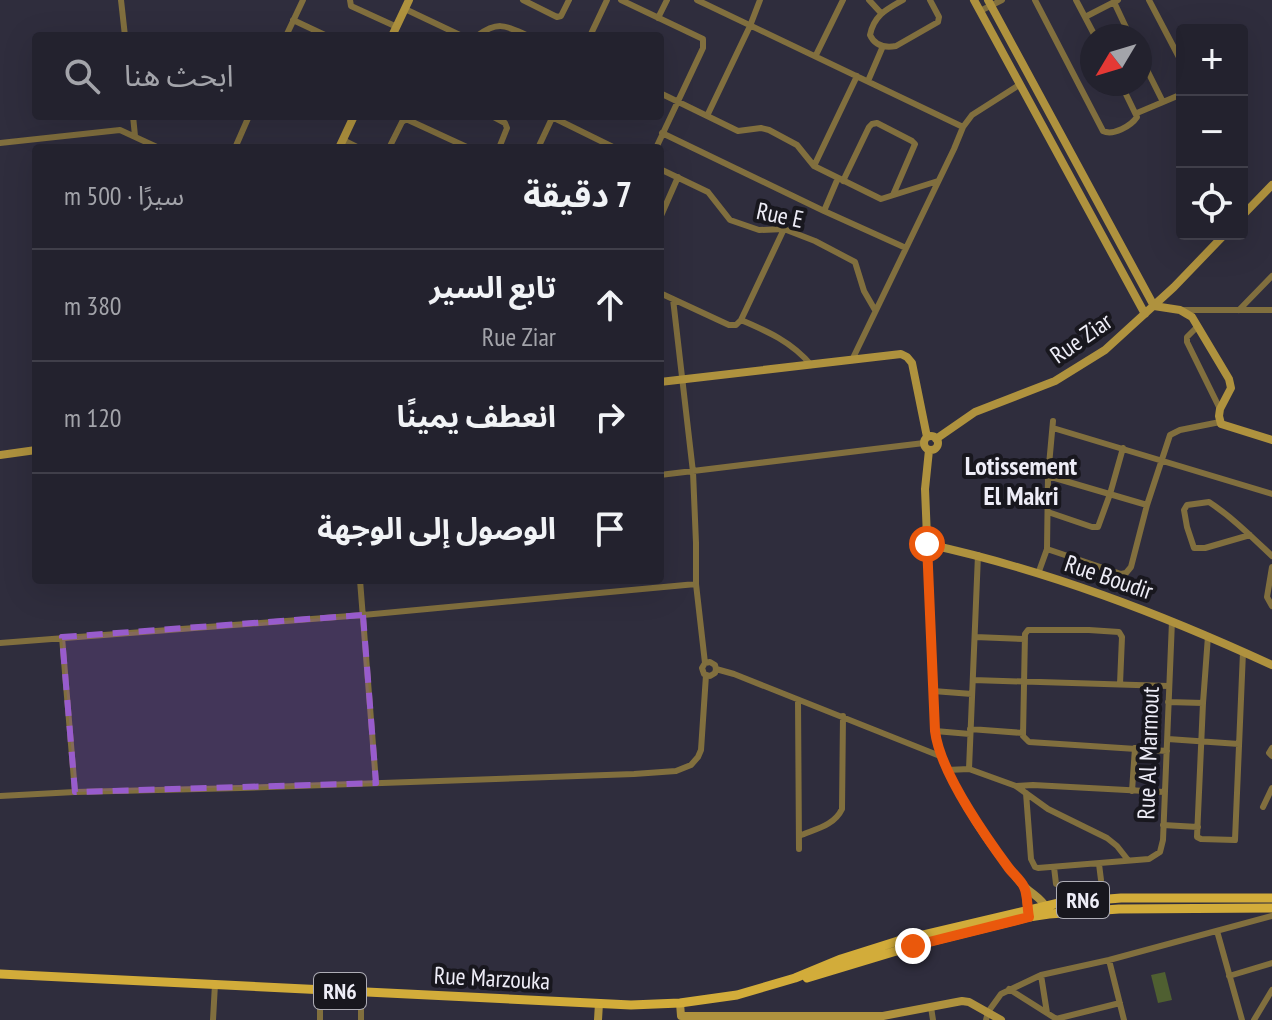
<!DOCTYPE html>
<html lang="ar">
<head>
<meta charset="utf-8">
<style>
	:root { --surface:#23222e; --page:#2b2a36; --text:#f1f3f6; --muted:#a3a4aa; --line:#403f4a }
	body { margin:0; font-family:"PT Sans Narrow","Noto Sans Arabic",sans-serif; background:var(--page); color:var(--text); direction:rtl }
	.controls { position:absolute; right:24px; top:24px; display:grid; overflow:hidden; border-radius:8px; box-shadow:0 8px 32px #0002 }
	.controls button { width:72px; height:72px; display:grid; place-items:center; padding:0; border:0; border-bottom:2px solid var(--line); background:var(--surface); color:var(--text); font:40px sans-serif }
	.compass { position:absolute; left:1080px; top:24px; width:72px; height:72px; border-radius:50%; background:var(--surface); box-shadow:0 8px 32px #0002; rotate:232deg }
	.stop { position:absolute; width:24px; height:24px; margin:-18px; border:6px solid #ea580c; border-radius:50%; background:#fff }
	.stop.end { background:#ea580c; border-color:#fff; box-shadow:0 2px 8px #0008 }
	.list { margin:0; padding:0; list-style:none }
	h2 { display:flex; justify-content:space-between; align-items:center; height:104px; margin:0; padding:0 32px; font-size:34px }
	h2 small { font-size:26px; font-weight:400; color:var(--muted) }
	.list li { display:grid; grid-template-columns:52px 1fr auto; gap:24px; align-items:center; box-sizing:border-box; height:112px; padding:0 32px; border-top:2px solid var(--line) }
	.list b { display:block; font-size:30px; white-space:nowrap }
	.list p { margin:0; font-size:26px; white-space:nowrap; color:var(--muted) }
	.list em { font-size:26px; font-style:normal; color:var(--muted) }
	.icon { flex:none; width:44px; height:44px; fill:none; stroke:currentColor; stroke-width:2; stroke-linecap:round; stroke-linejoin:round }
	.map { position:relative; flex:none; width:1272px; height:1020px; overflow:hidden; direction:ltr }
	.search { position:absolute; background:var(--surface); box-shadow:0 8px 32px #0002; left:32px; top:32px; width:632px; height:88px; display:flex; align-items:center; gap:20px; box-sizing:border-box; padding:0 28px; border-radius:8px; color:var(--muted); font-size:30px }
	.panel { position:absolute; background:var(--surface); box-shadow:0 8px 32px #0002; left:32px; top:144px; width:632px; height:440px; border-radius:8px; direction:rtl }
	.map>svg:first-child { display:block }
	.pitch { fill:#4f5f31 }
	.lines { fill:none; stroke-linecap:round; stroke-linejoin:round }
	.street { stroke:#816f3e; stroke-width:6 }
	.secondary { stroke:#af923e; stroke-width:8 }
	.primary { stroke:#d2ac3a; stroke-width:9 }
	.route { stroke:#ea580c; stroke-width:10 }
	.marked { fill:#985ccd; fill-opacity:0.2; stroke:#985ccd; stroke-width:6; stroke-dasharray:16 10; stroke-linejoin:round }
	.labels { text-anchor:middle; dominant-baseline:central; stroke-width:8; stroke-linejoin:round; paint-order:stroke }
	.shield { fill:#18171e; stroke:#aeadb6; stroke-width:2 }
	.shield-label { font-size:22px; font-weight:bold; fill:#eeedf7 }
	.street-label { font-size:24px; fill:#eeedf7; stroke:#18171e }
	.neighbourhood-label { font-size:26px; font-weight:bold; fill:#eeedf7; stroke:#18171e }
</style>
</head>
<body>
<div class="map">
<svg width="1272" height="1020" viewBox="0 0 1272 1020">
	<rect width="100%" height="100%" fill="#2f2d3d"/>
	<path class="pitch" d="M1165,972L1172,1000L1158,1003L1151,975Z"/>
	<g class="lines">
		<path class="street" d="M121,0L125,36
			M350,0L351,6L397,27
			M523,0L557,17L561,16L569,0
			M621,0L703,39V48L656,148
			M697,0L963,127
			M869,0L881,13
			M903,0C887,9 874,15 870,35C875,46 885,48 896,46L938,22L939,17L930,0
			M1035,0L1103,131C1113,136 1131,126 1137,117L1121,84
			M1076,0L1095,36
			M1149,0L1182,63
			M1114,2L1130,36
			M405,9L462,36
			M980,11L1002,0
			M1085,17L1118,0
			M658,18L667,0
			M293,20L327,36
			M286,36L303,0
			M477,36C499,20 506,26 529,36
			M590,36L607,0
			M816,55L843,0
			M1140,56L1163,102
			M868,81L883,46
			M660,93L738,131L761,128L769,130L797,145L814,166L881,199L938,181
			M1137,113L1182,94
			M133,116L135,136
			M492,116L505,123L507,128L499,148
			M550,116L615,148
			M707,116L750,26L760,0
			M662,133L824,211L906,248
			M343,140L359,148
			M0,143L120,130L159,148
			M235,148L249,116
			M389,148L402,122L406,119L469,148
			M538,148L553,116
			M814,166L857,76
			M660,169L708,192L730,220L759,230L784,229L815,241L855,262L864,291L875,310
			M843,181L869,127L872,124L877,123L912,141L915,144L893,195
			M824,211L838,178
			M660,218L678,177
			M660,293L729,325H736L741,320L784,229
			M673,299L693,472L696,543V584L705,663
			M1180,310H1272
			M1239,310L1272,276
			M741,320C767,331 792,342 811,365
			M1198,326L1187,337V342L1220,409
			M852,360L954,149L963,127L972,115L1019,85
			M1053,428L1272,494
			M660,475L924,443
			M1048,476L1147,505
			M1048,512L1092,527H1098L1110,494L1123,448
			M1250,535L1205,548H1194L1187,527L1184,510L1187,505L1209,502C1232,517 1252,537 1272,556
			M1047,549L1121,574L1126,573L1131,567L1147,505L1170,435L1180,430L1220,422
			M1272,567L1267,597L1272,606
			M1038,574L1047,549L1048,476L1053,421
			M360,580L376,783
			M1208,636L1203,703L1197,837L1201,839L1235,840L1243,652
			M62,637L75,792
			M975,637L1025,639
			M0,643L363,615L696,584
			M716,669L715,673L710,676L704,674L702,668L705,663L710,662L715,665L716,669L734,674L940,756
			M973,680L1168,686
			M1120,684L1122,637L1119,632L1089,630H1028L1025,634L1023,736L1029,742L1167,751
			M933,691L972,694
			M798,700L799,849
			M1168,702L1203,703
			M970,729L1023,733
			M935,731L970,734
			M1168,739L1239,744
			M1272,748L1269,753L1272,756
			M969,769L978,555
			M947,770L969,769L1016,786L1048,809L1107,838L1117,846L1128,860
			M1016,786L1033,785L1164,792
			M1132,791L1135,748
			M1026,793L1031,859L1035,867L1038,868L1149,859L1160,852L1163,840L1172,621
			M0,796L75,792L240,788L634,774L676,771L691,765L698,757L701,750L706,675
			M1263,807L1272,788
			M1163,825L1198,827
			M799,836C815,829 834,826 842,809L843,716
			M1099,864L1101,880
			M1054,867L1056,884
			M1217,931L1242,1020
			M1109,960L1124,1020
			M1041,975L1047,1013
			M1229,976L1272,963
			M1009,989L1058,1020
			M361,992V1020
			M931,1007L933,1020
			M1056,1019L1120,1003
			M213,1020L215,984
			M320,1020V990
			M986,1020L988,1012L1001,994L1041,975L1109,960L1272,916
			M1254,1020L1272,990"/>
		<path class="secondary" d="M974,0L1145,314
			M988,0L1154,306L1180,310L1192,317L1229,379L1231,388L1220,409L1219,416L1221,424L1272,440
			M392,36L409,0
			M339,148L354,116
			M1242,216L1272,185
			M660,382L901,354L907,357L912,363L927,437
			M924 443a7 7 0 1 1 14 0a7 7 0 1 1-14 0Z
			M936,439L975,412L1055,381L1105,350L1174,287L1225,234
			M929,450L925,489L935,731C940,771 986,841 1013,873C1016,878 1020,883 1025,887C1033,895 1042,898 1047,909
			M0,455L36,450
			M927,544C1047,570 1161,614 1272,665
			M1025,888L1028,915
			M680,1003L681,1016H883L962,1001L969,1002L1001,1020
			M598,1020L599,1003"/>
		<path class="primary" d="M0,974L631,1005L680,1003L737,995L795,978L841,959L898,941L1059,903L1121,898H1272
			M807,978L913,946L1029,917L1049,914L1119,909L1272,908"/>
	</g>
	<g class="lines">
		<path class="route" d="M913,946L1029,917C1027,908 1028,895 1024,887C1021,880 1013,874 1008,867C983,833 940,772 935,731L927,544"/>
	</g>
	<path class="marked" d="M363,615L376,783L75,792L62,637Z"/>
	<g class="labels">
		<g class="shield">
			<rect x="1057" y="882" width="52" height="36" rx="6"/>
			<rect x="314" y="973" width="52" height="36" rx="6"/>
		</g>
		<g class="shield-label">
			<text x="1083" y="900">RN6</text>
			<text x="340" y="991">RN6</text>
		</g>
		<g class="street-label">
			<text transform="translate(780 215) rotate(12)">Rue E</text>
			<text transform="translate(1081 338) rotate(-35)">Rue Ziar</text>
			<text transform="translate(1109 577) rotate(19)">Rue Boudir</text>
			<text transform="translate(1148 753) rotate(-88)">Rue Al Marmout</text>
			<text transform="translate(492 978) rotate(3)">Rue Marzouka</text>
		</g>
		<g class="neighbourhood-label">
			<text x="1021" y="465">Lotissement<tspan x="1021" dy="30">El Makri</tspan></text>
		</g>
	</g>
</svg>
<div class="controls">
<button>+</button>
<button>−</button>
<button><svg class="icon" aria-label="locate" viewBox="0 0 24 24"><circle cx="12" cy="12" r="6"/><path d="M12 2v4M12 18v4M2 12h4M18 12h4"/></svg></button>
</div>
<svg class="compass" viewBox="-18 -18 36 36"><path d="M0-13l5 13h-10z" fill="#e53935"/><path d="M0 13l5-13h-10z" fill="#a3a4aa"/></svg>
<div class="stop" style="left:927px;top:544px"></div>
<div class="stop end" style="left:913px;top:946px"></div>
<div class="search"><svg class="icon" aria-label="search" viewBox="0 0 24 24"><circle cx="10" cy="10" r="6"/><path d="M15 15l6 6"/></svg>ابحث هنا</div>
<section class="panel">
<h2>7 دقيقة<small>سيرًا · 500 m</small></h2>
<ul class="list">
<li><svg class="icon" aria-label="ahead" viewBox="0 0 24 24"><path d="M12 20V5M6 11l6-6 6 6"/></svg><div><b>تابع السير</b><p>Rue Ziar</p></div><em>380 m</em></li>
<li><svg class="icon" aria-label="right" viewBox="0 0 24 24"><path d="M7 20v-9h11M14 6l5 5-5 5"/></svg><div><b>انعطف يمينًا</b></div><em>120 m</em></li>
<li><svg class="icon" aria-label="arrive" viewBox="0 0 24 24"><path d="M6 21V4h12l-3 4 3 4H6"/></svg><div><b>الوصول إلى الوجهة</b></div></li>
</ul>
</section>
</div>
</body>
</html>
